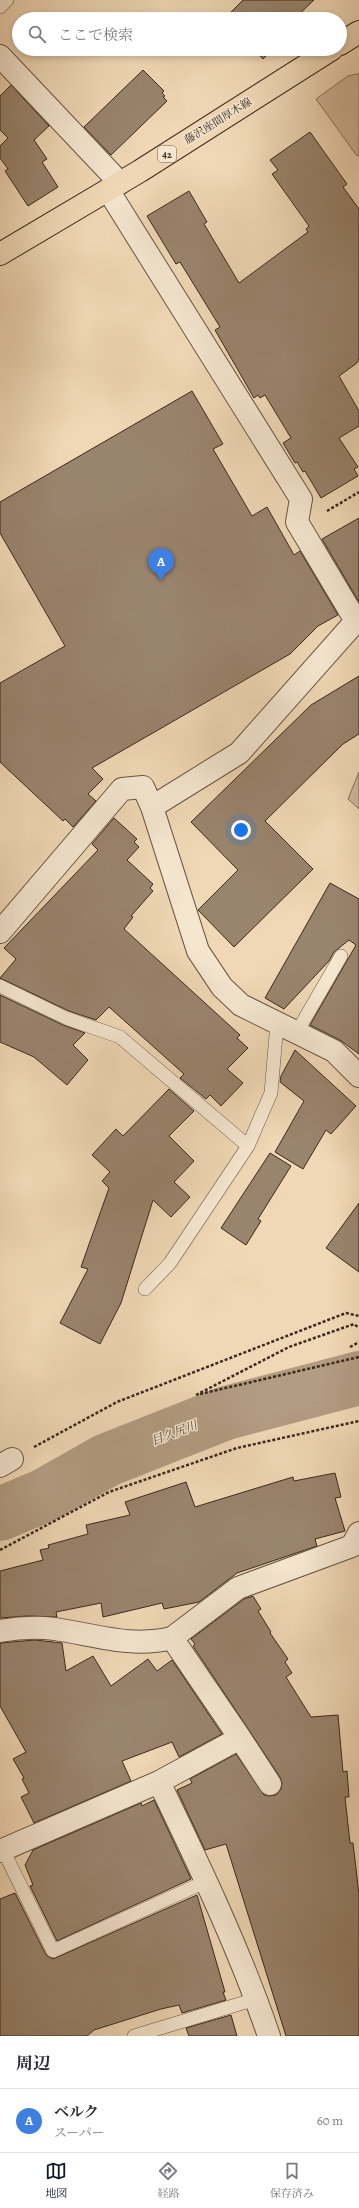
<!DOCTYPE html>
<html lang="ja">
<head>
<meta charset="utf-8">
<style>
	:root { --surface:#fff; --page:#f2f2f3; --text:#2b2b33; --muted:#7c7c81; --line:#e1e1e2; --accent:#111827 }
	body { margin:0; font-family:Alegreya,"Noto Serif JP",serif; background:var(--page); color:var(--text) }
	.you { position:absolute; left:241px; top:830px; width:14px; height:14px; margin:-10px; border:3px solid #fff; border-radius:50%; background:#1a73e8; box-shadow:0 0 0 6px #1a73e833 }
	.badge { display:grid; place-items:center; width:26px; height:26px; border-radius:50%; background:var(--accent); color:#fff; font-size:13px; font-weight:700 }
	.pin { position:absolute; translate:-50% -33px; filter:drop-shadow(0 1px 2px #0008) }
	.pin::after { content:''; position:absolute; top:21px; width:14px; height:12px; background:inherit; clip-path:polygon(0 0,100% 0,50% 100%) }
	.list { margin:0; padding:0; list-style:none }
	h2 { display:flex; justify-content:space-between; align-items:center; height:52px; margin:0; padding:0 16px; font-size:17px }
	h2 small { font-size:13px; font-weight:400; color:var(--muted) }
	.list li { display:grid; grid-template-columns:26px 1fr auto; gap:12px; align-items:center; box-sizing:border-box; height:64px; padding:0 16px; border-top:1px solid var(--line) }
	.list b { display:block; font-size:15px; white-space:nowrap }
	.list p { margin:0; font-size:13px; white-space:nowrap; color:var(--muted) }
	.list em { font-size:13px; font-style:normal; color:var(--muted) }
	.icon { flex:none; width:22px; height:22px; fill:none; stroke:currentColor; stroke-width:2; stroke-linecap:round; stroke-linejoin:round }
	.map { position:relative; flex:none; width:359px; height:2036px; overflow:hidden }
	.search { position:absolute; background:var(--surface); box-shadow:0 2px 6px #0003; left:12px; right:12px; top:12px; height:44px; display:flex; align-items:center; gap:10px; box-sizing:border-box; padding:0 14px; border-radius:22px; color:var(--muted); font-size:15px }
	.sheet { height:116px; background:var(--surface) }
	nav { display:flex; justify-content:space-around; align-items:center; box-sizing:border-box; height:56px; border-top:1px solid var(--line); background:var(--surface); font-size:11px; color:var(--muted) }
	nav a { display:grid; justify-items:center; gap:2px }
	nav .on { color:var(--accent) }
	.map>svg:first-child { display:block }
	.green { fill:#d1ba9c; stroke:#86725c }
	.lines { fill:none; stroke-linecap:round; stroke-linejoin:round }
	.river { stroke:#b29c82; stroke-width:54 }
	.building { fill:#99846d; stroke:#3a291d }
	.lane-casing { stroke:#685543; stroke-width:14 }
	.street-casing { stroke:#685543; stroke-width:24 }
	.primary-casing { stroke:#3a291d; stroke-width:24 }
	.path { stroke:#3a291d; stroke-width:2.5; stroke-dasharray:3 2; stroke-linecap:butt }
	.lane { stroke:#f5e6d0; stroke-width:13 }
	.street { stroke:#f5e6d0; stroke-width:22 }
	.primary { stroke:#f0d8b6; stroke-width:22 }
	.labels { text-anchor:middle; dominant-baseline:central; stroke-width:3; stroke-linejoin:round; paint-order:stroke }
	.shield { fill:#f5e6d0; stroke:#726253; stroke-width:1 }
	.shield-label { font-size:10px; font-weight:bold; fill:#3a291d }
	.street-label { font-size:11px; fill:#3a291d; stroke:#f5e6d0 }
	.water-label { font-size:12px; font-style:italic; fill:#5e4c3b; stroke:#f5e6d0 }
</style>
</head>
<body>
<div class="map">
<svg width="359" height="2036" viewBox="0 0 359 2036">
	<rect width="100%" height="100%" fill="#f0d8b6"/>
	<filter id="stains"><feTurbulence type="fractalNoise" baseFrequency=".005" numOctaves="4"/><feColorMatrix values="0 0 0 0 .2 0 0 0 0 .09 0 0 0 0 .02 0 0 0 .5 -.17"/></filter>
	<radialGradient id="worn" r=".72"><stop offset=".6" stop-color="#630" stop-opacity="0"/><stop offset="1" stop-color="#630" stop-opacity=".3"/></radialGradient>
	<path class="green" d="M357,74H359V155L357,156L316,99L348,76Z
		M359,772V809L348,799Z"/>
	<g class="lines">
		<path class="river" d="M0,1514L45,1495L107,1460L226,1413L359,1378"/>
	</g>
	<path class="building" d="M243,0H314L294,19H224Z
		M254,49H273L263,59Z
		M143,70L164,91L162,93L165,96L163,97L167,101L111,155L84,127Z
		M11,85L49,126L34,140L47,159L42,162L58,187L28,206L5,171L8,169L0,158V146L8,138L0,130V96Z
		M310,132L347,184L343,187L359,209V358L357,363L339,376L359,411V426L339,438L358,467L354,469L358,476L321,498L305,471L303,472L297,462L295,463L283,443L291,438L265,395L260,398L258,395L254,398L215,330L220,327L180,262L176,264L147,216L189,191L207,222L204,224L239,283L308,232L306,229L309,226L272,174L278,170L270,160Z
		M192,391L223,444L213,449L252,516L267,507L294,555L300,551L338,615L318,626L290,654L92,768L103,779L88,794L96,801L73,827L65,819L63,821L0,762V683L65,646L0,533V502Z
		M359,518V602L322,539Z
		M359,676V734L343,744L265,821L313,869L234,947L198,910L238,870L191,822L311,705Z
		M114,818L137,839L134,842L139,847L127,860L153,884L150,888L153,891L131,916L133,917L124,929L240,1035L237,1038L248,1048L227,1069L243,1083L221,1106L210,1095L206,1099L180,1078L184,1074L109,1007L96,1020L69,1011L0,978L16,959L4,948L98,850L92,844Z
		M330,883L359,899V1054L340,1040L310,1025L356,945L349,940L334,952L329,961L284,1009L265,998Z
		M0,995L63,1025L85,1033L73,1045L88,1060L67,1085L34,1057L0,1042Z
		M295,1050L356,1106L331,1134L326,1130L303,1169L275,1152L304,1101L280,1082L281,1076Z
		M169,1089L194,1111L169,1136L194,1161L174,1182L190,1197L171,1217L153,1200L121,1303L100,1344L60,1323L88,1269L81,1267L109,1188L102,1181L110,1172L92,1155L116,1129L123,1136Z
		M270,1153L291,1166L258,1219L261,1221L246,1245L221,1228Z
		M359,1203V1272L326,1248Z
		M335,1473L341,1497L335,1498L345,1531L315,1539L317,1546L237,1573L199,1602L164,1609L162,1603L103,1617L101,1603L56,1612L57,1617L27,1616L0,1618V1571L43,1560L40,1550L49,1548L48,1545L88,1534L86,1525L130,1515L125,1502L186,1482L195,1507L293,1477L294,1481Z
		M253,1596L261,1609L258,1611L271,1632L270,1633L288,1659L285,1662L292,1673L286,1677L311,1717L338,1715L343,1772L347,1771L349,1797H345L350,1843H353L359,1895V2036H286L226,1844L205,1850L177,1790L192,1783L190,1779L236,1754L264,1795L270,1796L276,1795L281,1789L282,1783L280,1777L193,1646L195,1644L191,1639L244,1599Z
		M35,1640L62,1643L66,1671L93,1656L111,1686L148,1659L157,1671L172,1660L222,1734L179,1757L172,1742L122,1761L131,1781L34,1823L21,1797L29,1793L22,1779L24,1778L13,1759L26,1752L0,1706V1643Z
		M154,1800L191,1879L57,1941L30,1886L33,1885L25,1865L33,1850L141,1803L142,1806Z
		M15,1893L46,1955L53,1959L197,1895L225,1992H223L226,2000L182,2013L179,2005L161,2009L94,2030L87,2036H0V1899Z
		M231,2015L237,2036H189L186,2028Z"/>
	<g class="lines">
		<g class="lane-casing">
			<path id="lane" d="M0,7L7,0
				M0,986L66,1018L120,1037L248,1146
				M297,1032L341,956
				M145,1289L170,1263L248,1146L271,1093L277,1023
				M3,1850L53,1951L207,1881
				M134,2036L256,1999"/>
		</g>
		<g class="street-casing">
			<path id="street" d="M0,56L120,183
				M108,190L301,499L297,522L356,621L239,753L152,807
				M0,932L122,789L143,787L152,807L198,951L222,987L241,1005L334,1051L359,1076
				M0,1466L12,1459
				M0,1631C17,1628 38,1627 55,1629C96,1635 131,1648 172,1638L240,1738
				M172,1638L238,1588L352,1546L359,1533
				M159,1782C199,1865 239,1948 269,2036
				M0,1851L159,1782L240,1738L270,1784"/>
		</g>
		<g class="primary-casing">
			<path id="primary" d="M340,44L359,32
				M0,254L140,171L332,49"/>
		</g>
		<path class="path" d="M327,511L359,492
			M350,1347L359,1342
			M200,1394L359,1357
			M196,1395L289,1347L354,1324L359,1328
			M34,1447L117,1402L346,1313L359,1316
			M0,1550L109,1492L237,1448L359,1421"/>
		<use href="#lane" class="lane"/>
		<use href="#street" class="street"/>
		<use href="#primary" class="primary"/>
	</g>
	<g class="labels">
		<rect class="shield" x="158" y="146" width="18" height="16" rx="3"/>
		<g class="shield-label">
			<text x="167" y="154">42</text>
		</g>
		<g class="street-label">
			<text transform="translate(218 121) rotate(-32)">藤沢座間厚木線</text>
		</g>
		<g class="water-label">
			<text transform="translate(174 1433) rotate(-21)">目久尻川</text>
		</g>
	</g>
	<rect width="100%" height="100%" filter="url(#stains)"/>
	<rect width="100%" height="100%" fill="url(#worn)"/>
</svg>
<div class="you"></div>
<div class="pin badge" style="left:161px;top:581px;background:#3f7fe0">A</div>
<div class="search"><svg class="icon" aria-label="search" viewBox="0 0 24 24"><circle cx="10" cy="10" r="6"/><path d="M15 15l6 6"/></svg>ここで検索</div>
</div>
<section class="sheet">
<h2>周辺<small></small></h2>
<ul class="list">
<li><span class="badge" style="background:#3f7fe0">A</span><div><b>ベルク</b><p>スーパー</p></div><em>60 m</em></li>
</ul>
</section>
<nav>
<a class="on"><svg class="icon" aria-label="map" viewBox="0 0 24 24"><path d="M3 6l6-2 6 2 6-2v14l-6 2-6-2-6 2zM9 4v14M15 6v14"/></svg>地図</a>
<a><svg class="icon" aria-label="directions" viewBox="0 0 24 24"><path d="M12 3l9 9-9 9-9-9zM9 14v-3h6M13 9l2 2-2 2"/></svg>経路</a>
<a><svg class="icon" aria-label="saved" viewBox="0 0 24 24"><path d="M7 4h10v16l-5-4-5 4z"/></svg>保存済み</a>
</nav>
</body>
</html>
